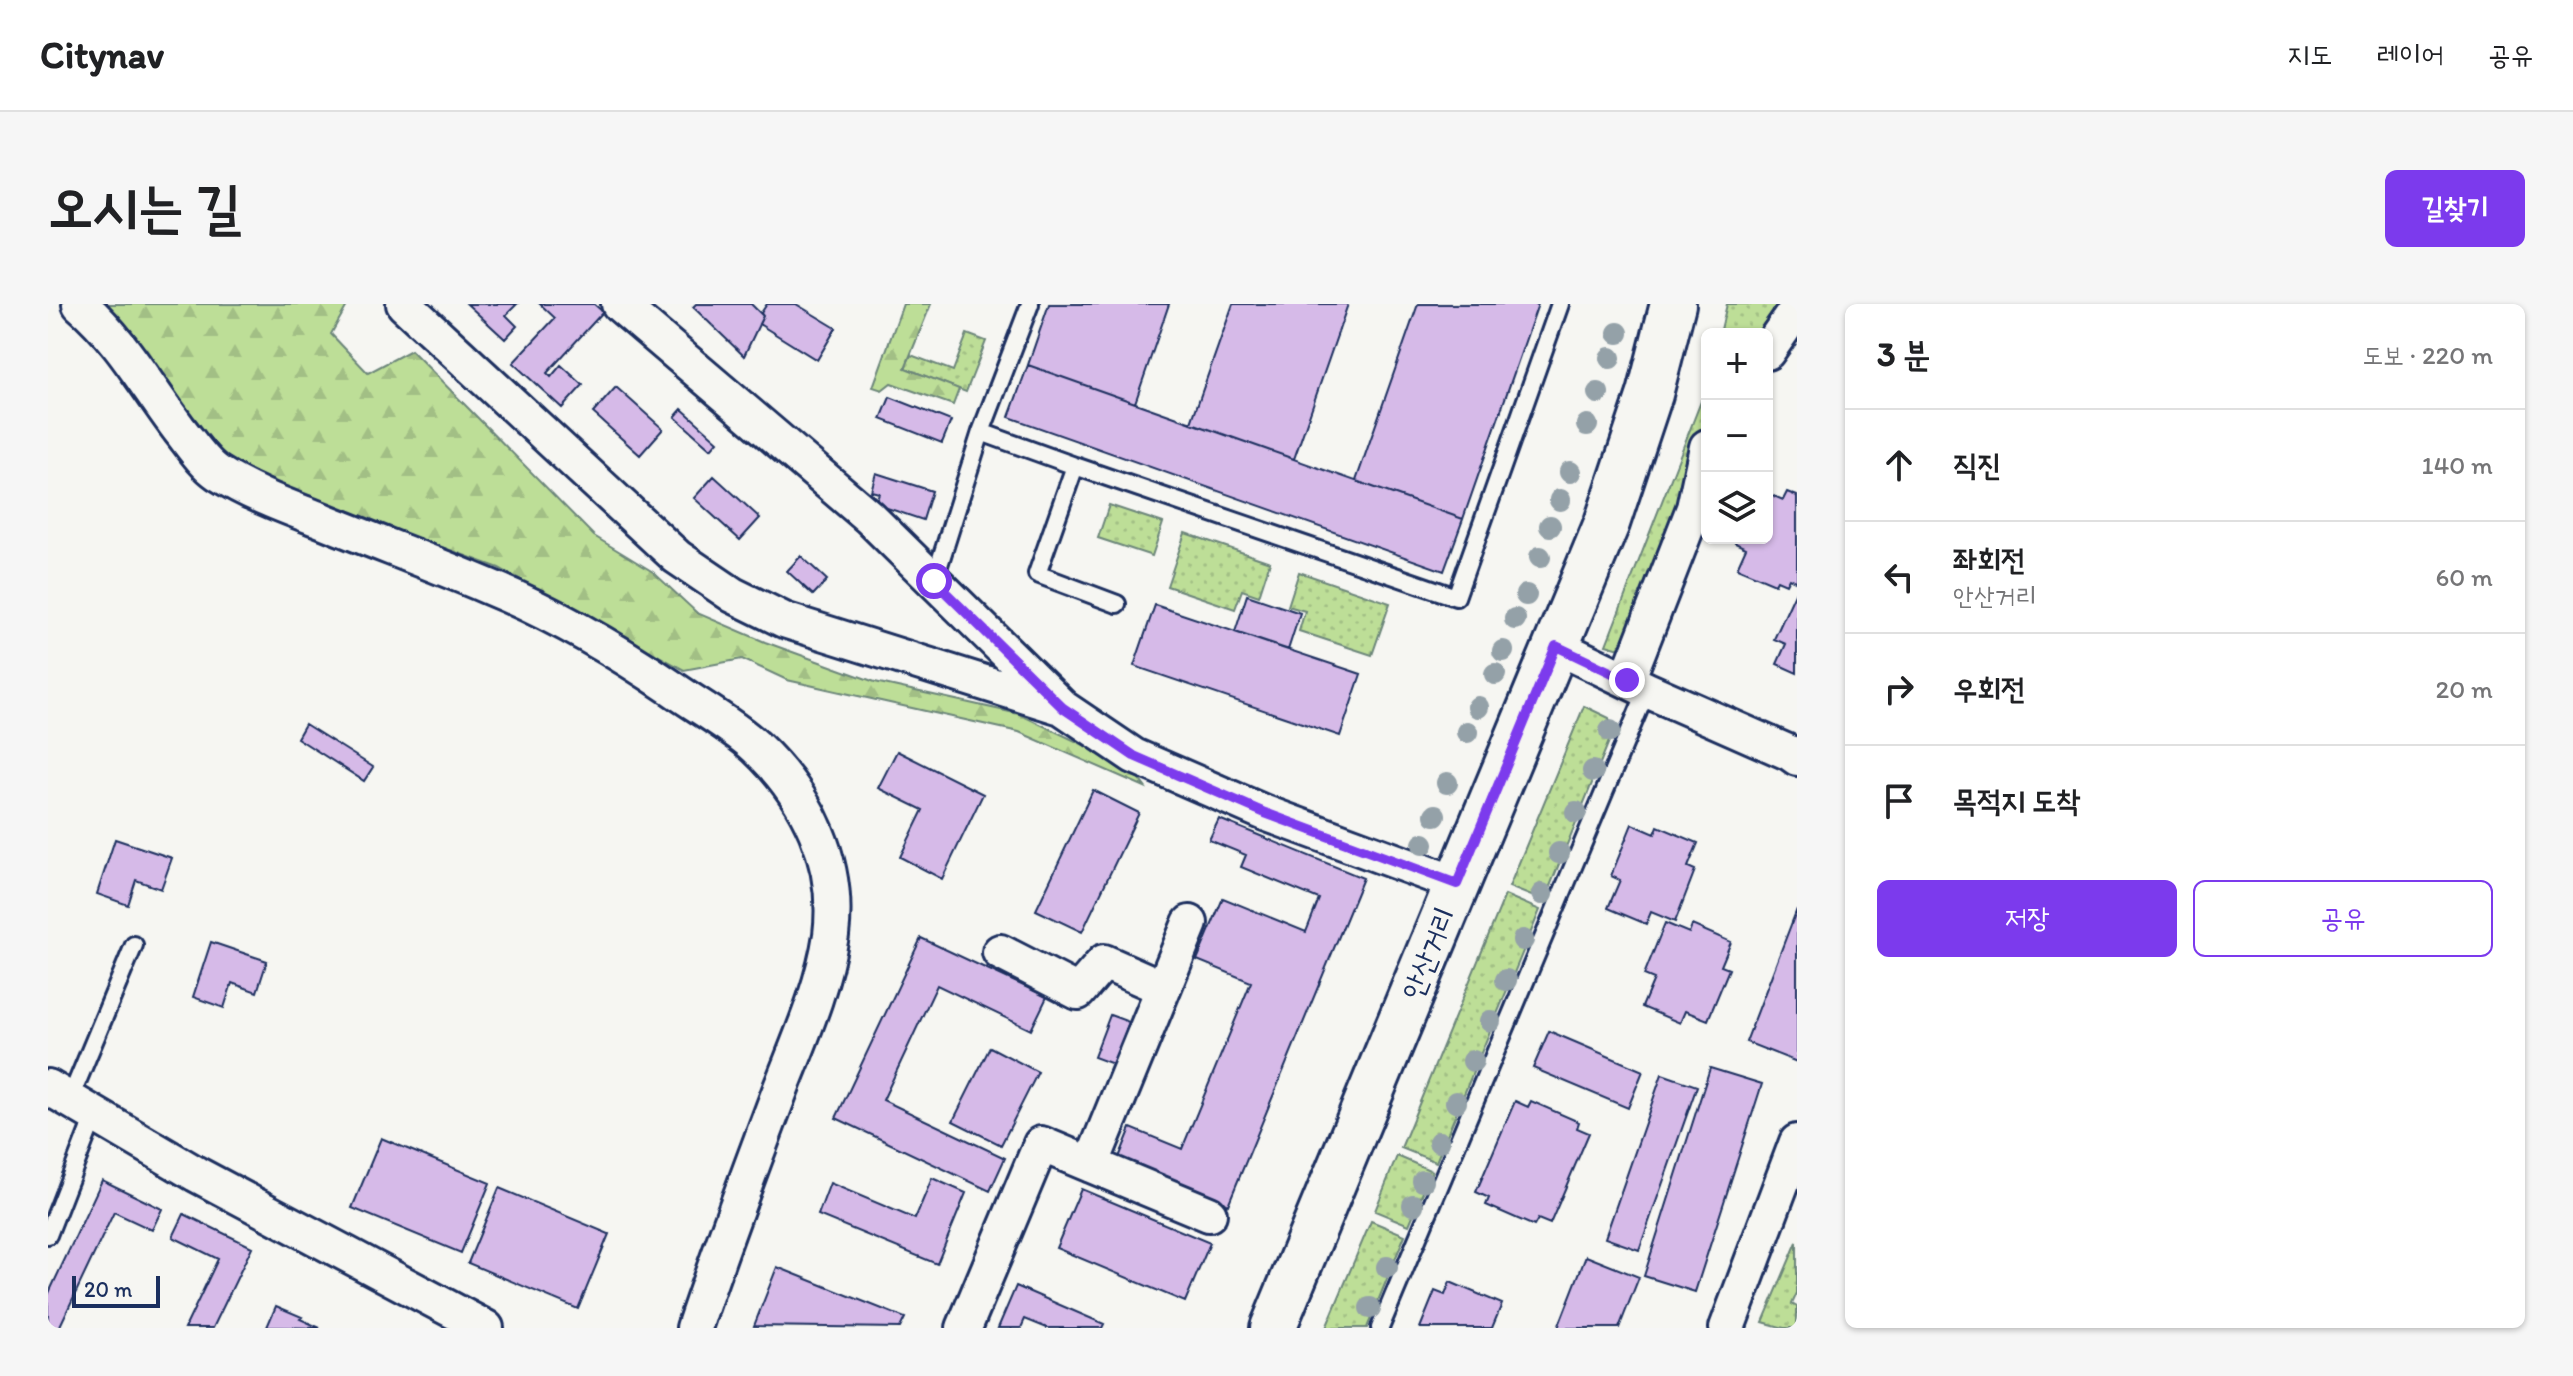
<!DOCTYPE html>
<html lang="ko">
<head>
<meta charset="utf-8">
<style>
	:root { --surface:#fff; --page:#f6f6f6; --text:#202124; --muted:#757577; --line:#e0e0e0; --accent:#7c3aed }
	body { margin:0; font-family:Itim,"Poor Story",sans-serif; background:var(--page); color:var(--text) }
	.controls { position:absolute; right:24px; top:24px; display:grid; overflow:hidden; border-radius:12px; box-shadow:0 2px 6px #0004 }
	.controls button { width:72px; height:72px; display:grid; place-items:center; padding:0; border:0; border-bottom:2px solid var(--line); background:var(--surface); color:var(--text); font:40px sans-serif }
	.scale { position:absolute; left:24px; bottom:20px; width:88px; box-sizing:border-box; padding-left:8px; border:4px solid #1b2f5e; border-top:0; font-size:22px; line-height:28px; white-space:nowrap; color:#1b2f5e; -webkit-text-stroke:6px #f6f6f2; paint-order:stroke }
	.stop { position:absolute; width:24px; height:24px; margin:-18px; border:6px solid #7c3aed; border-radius:50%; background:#fff }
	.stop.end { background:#7c3aed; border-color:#fff; box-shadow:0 2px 8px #0008 }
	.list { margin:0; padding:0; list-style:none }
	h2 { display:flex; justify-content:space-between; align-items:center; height:104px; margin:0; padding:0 32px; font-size:34px }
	h2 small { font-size:26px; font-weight:400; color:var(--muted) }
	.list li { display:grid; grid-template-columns:52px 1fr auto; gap:24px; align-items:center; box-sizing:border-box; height:112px; padding:0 32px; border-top:2px solid var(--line) }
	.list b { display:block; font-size:30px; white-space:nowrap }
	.list p { margin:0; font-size:26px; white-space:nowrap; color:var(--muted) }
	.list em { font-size:26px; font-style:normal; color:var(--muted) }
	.actions { display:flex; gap:16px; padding:24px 32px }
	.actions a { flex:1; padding:18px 0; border:2px solid var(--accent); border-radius:12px; text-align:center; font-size:28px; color:var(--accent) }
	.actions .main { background:var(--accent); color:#fff }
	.icon { flex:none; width:44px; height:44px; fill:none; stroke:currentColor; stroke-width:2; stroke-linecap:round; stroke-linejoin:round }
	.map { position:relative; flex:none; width:1749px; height:1024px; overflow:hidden; border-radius:12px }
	header { display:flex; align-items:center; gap:48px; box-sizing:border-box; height:112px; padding:0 40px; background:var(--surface); border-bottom:2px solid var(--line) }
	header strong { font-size:38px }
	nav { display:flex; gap:44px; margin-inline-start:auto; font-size:28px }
	.intro { display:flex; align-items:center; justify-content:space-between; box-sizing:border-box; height:192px; padding:0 48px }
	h1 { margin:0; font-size:56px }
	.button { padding:20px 36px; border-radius:12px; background:var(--accent); color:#fff; font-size:28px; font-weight:700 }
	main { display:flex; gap:48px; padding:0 48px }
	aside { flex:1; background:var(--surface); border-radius:12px; box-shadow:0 2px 6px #0004 }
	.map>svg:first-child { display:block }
	.grass { fill:url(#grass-dots); stroke:#6c867a; stroke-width:2 }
	.forest { fill:url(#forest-firs); stroke:#6c867a; stroke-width:2 }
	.building { fill:#d6bae8; stroke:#1b2f5e; stroke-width:2 }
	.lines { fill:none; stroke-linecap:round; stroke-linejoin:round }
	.service-casing { stroke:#1b2f5e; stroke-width:22 }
	.minor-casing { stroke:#1b2f5e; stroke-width:40 }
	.primary-casing { stroke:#1b2f5e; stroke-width:50 }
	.service { stroke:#f6f6f2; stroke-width:16 }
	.minor { stroke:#f6f6f2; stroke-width:34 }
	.primary { stroke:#f6f6f2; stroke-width:44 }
	.tree { fill:#94a1a8 }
	.route { stroke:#7c3aed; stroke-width:10 }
	.labels { text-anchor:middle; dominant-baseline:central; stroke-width:7; stroke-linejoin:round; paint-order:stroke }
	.street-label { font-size:30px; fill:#1b2f5e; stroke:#f6f6f2 }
</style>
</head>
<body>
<header>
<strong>Citynav</strong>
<nav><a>지도</a><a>레이어</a><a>공유</a></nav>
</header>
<div class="intro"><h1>오시는 길</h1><a class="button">길찾기</a></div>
<main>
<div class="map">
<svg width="1749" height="1024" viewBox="0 0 1749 1024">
	<defs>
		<pattern id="grass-dots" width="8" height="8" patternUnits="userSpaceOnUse" patternTransform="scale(2)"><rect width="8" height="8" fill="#bdde97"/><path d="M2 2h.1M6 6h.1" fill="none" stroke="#a2bf85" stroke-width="1.8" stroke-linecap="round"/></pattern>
		<pattern id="forest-firs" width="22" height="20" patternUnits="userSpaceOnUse" patternTransform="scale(2)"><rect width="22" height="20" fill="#bdde97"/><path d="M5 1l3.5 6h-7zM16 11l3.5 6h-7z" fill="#a2bf85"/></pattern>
	</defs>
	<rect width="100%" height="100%" fill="#f6f6f2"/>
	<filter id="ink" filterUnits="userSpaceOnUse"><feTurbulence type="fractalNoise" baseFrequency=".0125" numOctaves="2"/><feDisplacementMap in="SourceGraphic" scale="16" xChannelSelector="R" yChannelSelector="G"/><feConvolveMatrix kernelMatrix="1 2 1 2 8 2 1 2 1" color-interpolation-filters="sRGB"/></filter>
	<g filter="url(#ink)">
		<path class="grass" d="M1679,0H1739L1719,30H1672Z
			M919,30L938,37L918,88L857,64L863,51L905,67Z
			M1659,82V137L1581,336L1572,345L1558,341Z
			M1061,201L1115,219L1104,252L1050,234Z
			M1137,229L1222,258L1211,292L1194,286L1187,305L1119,282Z
			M1251,268L1342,299L1324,351L1251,327L1257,307L1240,302Z
			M1536,402L1561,414L1564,430L1496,597L1461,583Z
			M1457,591L1492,606L1388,858L1353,844Z
			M1349,852L1384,867L1361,921L1327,907Z
			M1323,917L1357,931L1319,1024H1278Z
			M1749,938V989L1744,1000L1749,1003V1024H1736L1715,1018Z"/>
		<path class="forest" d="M57,0H300L283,30L320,69L363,46L546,232L605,268L649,309L717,338L827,378L971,410L1082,463L1097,483L971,428L739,376L694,355L636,366L451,264L388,241L243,194L176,157Z
			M855,0H883L857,64L911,85L905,101L843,79L834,86L825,83Z"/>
		<path class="building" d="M419,0H469L458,11L469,22L457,35Z
			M492,0H546L555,8L499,69L503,73L513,61L535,81L514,104L465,59L507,14Z
			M648,0H703L715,12L696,52L645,3Z
			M719,0H748L788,24L769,56L711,20L715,12L713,9Z
			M1001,0H1121L1087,99L980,61Z
			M1185,0H1300L1246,155L1143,119Z
			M1370,0H1490L1415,215L1308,177Z
			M980,61L1415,215L1396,267L961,113Z
			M568,83L615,125L592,151L545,109Z
			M842,93L903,117L894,139L833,115Z
			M634,105L670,137L663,145L627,113Z
			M828,169L884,187L875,216L827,200L831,189L823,187Z
			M666,172L712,214L692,236L646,194Z
			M1739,188L1749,192V278L1741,274L1738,280L1729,276L1727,280L1689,264L1698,244L1687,239L1689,234H1719V189L1735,196Z
			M753,252L779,276L765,291L739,267Z
			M1749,285V369L1729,360L1738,340L1726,335Z
			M1199,291L1252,309L1240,346L1187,328Z
			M1107,301L1313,370L1292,432L1086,362Z
			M257,420L325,463L316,477L249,434Z
			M849,447L935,490L894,575L852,553L875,506L830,484Z
			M1045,486L1091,509L1034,628L988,606Z
			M1171,515L1315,574L1180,901L1070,856L1083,824L1134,845L1203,678L1149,656L1175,594L1258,628L1271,595L1193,563L1198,551L1161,536Z
			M1584,520L1607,530L1610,522L1650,539L1640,563L1647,566L1627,618L1603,608L1598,620L1560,604L1572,576L1563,572Z
			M67,535L124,554L113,585L88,576L80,601L49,590Z
			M1749,605V758L1698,738Z
			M1617,619L1641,629L1644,621L1683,638L1673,662L1681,665L1660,716L1637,707L1632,719L1594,703L1606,675L1596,671Z
			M873,634L999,693L983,726L889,681L835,796L957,854L942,887L788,814Z
			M163,638L219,657L209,688L184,679L176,704L145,693Z
			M1062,711L1081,718L1065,760L1046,753Z
			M1501,727L1595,767L1580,804L1485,764Z
			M942,743L990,768L953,841L905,817Z
			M1662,764L1714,780L1647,988L1596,972Z
			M1614,770L1649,782L1591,946L1557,934Z
			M1467,797L1480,803L1483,797L1531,818L1529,824L1541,829L1502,920L1490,915L1486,922L1438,901L1441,894L1428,888Z
			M333,834L442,879L413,949L304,904Z
			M884,874L918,889L889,960L770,911L782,879L867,915Z
			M54,876L114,905L104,926L66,908L11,1024H0V991Z
			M451,884L561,930L530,1005L420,959Z
			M1033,885L1162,939L1137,998L1008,944Z
			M136,910L204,943L165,1024H137L170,955L125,933Z
			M1538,952L1591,973L1571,1024H1510Z
			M729,963L857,1014L852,1024L706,1022Z
			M1402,978L1454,1000L1444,1024H1372L1387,987L1397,991Z
			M968,982L1056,1020L1054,1024H999L977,1015L973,1024H950Z
			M228,1002L254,1013L252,1015L272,1024L219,1023Z"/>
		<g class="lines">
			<g class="service-casing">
				<path id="service" d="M933,128L1027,162
					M886,277L933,128L982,0
					M1069,300L989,270L1027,162L1408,293L1512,0
					M22,795L86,641
					M0,931L47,810
					M1332,1024L1599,386"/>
			</g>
			<g class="minor-casing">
				<path id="minor" d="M32,0C73,35 99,83 131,125C143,140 155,159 170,169C203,190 240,203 276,217C330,239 385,259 439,282C505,309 565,344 624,384C651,403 683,420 708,443C760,492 792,559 783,631C775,684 752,735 733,784C703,864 673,943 646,1024
					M356,0L629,253L685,291L736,316L1010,402
					M571,0L821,213L1015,404L1086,452L1217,509L1409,580
					M1719,48L1749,5
					M1508,342L1599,386L1742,449L1749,454
					M1579,376L1646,204L1659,143
					M952,648L1030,688L1056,658L1115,684
					M0,783L148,870L438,1024
					M1043,861L1142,619
					M916,1024L993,840L1161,910
					M1679,1024L1749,838"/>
			</g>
			<g class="primary-casing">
				<path id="primary" d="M1225,1024L1559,219L1602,90L1625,0"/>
			</g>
			<use href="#service" class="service"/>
			<use href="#minor" class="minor"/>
			<use href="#primary" class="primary"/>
		</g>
		<g class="tree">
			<circle cx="1570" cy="29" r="11"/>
			<circle cx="1562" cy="54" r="11"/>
			<circle cx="1550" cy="89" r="11"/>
			<circle cx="1539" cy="121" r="11"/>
			<circle cx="1522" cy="168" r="11"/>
			<circle cx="1512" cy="196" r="11"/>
			<circle cx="1502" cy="222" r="11"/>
			<circle cx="1492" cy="253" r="11"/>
			<circle cx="1478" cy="291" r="11"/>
			<circle cx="1467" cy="315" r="11"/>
			<circle cx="1455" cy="347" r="11"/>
			<circle cx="1447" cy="370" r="11"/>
			<circle cx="1430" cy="403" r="11"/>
			<circle cx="1562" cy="427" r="11"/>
			<circle cx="1419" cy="428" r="11"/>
			<circle cx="1545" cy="467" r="11"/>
			<circle cx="1399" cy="479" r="11"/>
			<circle cx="1528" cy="508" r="11"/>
			<circle cx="1387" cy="511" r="11"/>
			<circle cx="1375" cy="540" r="11"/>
			<circle cx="1511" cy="549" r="11"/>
			<circle cx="1494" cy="590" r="11"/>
			<circle cx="1475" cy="636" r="11"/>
			<circle cx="1458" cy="676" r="11"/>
			<circle cx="1442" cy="717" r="11"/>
			<circle cx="1425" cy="757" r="11"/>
			<circle cx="1408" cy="798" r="11"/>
			<circle cx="1391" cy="838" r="11"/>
			<circle cx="1375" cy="877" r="11"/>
			<circle cx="1365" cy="901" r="11"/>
			<circle cx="1339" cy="963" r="11"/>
			<circle cx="1322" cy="1004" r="11"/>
		</g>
	</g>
	<g class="lines" filter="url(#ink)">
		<path class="route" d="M886,277L1015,404L1086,452L1217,509L1409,580L1508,342L1579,376"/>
	</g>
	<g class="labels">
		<g class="street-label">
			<text transform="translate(1380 649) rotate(-68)">안산거리</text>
		</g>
	</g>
</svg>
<div class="controls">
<button>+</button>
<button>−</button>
<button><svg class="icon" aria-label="layers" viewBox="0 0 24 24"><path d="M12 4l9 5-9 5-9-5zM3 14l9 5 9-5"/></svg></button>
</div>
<div class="scale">20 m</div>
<div class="stop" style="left:886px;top:277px"></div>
<div class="stop end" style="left:1579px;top:376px"></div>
</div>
<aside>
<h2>3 분<small>도보 · 220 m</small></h2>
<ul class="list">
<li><svg class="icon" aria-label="ahead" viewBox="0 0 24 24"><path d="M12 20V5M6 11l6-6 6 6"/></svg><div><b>직진</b></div><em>140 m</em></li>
<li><svg class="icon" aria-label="left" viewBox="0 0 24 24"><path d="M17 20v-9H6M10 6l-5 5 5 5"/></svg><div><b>좌회전</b><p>안산거리</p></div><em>60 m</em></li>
<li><svg class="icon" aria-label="right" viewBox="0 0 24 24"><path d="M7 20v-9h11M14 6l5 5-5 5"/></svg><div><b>우회전</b></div><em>20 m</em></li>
<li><svg class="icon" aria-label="arrive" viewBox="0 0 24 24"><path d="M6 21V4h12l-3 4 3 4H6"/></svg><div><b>목적지 도착</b></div></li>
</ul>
<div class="actions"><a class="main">저장</a><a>공유</a></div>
</aside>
</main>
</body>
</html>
